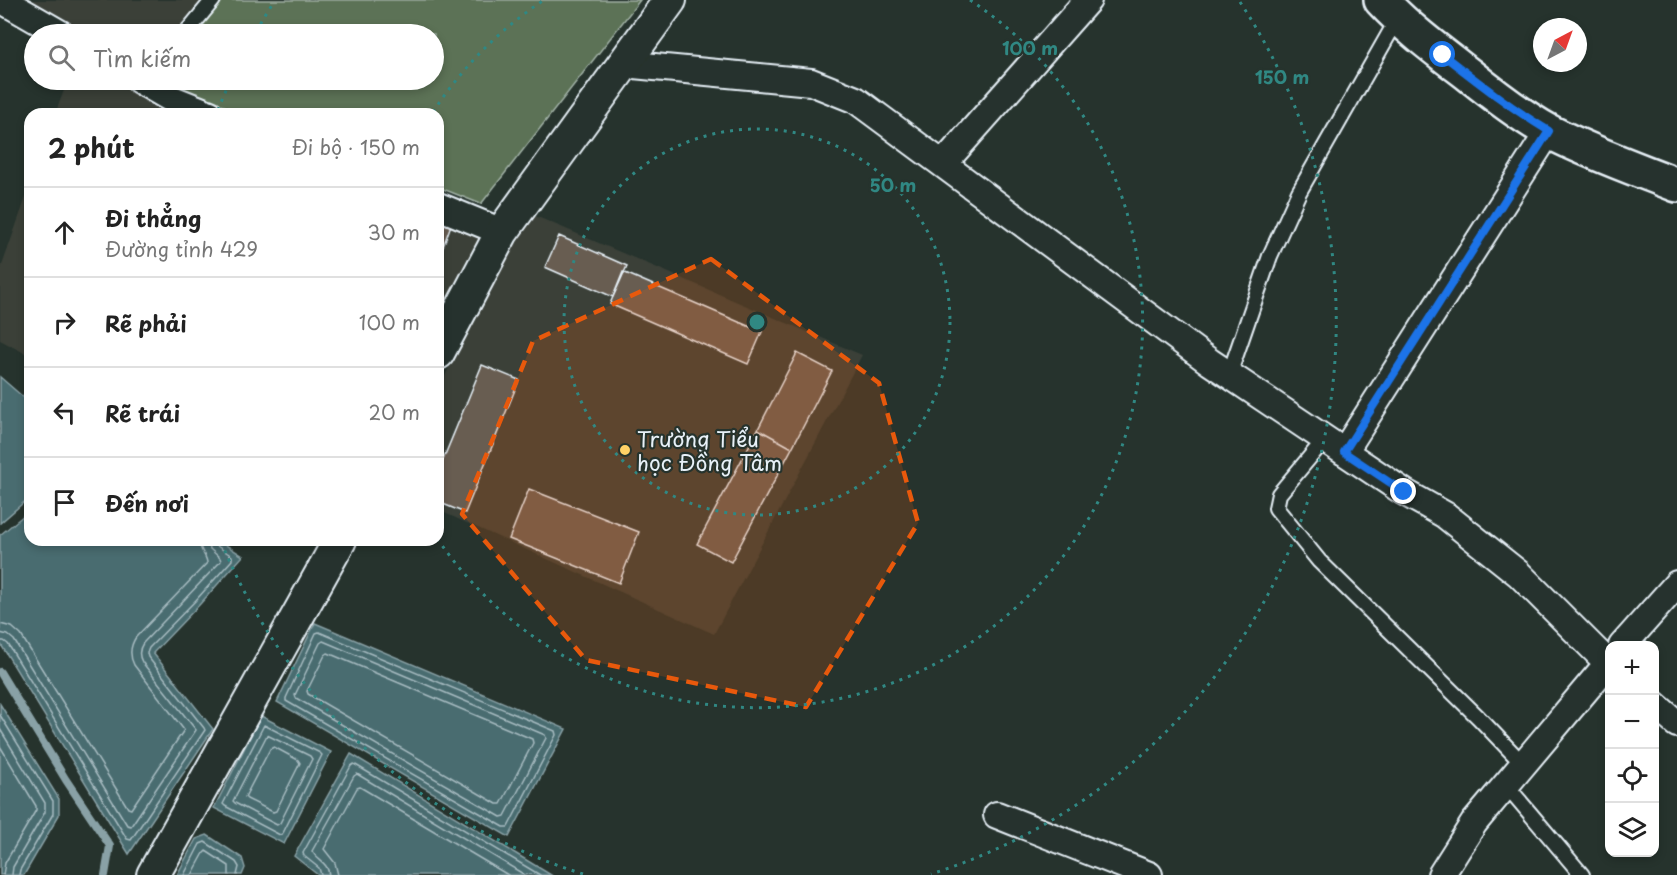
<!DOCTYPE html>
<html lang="vi">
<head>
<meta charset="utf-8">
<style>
	:root { --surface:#fff; --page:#f2f2f2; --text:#222; --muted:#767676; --line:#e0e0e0 }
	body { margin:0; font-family:"Playpen Sans",sans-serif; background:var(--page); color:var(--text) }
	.controls { position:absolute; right:18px; bottom:18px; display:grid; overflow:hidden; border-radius:12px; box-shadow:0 3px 9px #0003 }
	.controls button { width:54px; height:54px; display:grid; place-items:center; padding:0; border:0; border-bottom:2px solid var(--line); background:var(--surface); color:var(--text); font:30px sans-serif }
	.compass { position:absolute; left:1533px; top:18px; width:54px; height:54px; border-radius:50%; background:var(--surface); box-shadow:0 3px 9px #0003; rotate:41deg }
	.stop { position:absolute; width:18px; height:18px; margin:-14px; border:4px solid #1a73e8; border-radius:50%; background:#fff }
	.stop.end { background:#1a73e8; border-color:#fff; box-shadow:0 2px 6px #0008 }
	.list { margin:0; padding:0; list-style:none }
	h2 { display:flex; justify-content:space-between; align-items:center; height:78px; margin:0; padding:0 24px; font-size:26px }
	h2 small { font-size:20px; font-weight:400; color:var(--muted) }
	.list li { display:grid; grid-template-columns:39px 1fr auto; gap:18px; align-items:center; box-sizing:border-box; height:90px; padding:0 24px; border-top:2px solid var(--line) }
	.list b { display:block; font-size:22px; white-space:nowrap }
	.list p { margin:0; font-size:20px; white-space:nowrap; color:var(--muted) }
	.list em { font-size:20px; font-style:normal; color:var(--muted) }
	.icon { flex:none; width:33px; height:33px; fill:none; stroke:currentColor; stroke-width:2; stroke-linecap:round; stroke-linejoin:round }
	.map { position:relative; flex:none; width:1677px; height:875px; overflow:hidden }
	.search { position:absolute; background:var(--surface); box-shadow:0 3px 9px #0003; left:24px; top:24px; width:420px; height:66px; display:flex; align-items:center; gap:15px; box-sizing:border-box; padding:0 21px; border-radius:33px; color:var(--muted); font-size:22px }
	.panel { position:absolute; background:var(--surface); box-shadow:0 3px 9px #0003; left:24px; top:108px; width:420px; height:438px; border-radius:18px }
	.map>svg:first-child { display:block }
	.built { fill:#3a4038 }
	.green { fill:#5c7256; stroke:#a2b2a7; stroke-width:1.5 }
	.water { fill:#496c70; stroke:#89a1a6; stroke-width:1.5 }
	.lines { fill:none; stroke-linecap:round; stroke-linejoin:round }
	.shore { stroke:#a8bcc2; stroke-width:1.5 }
	.stream { stroke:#89a1a6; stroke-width:8 }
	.building { fill:#675d51; stroke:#e8f1f8; stroke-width:1.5 }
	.service-casing { stroke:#e8f1f8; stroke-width:18 }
	.minor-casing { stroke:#e8f1f8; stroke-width:30 }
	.tertiary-casing { stroke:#e8f1f8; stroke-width:36 }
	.primary-casing { stroke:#e8f1f8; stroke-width:38 }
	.service { stroke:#26332d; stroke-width:14 }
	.minor { stroke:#26332d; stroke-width:26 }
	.tertiary { stroke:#26332d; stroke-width:32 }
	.primary { stroke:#26332d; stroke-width:33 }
	.route { stroke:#1a73e8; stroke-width:8 }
	.marked { fill:#e8590c; fill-opacity:0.2; stroke:#e8590c; stroke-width:4.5; stroke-dasharray:12 8; stroke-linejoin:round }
	.ring { fill:none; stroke:#308883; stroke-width:3; stroke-dasharray:3 6 }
	.poi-dot { fill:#ffd166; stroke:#26332d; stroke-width:2 }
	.labels { text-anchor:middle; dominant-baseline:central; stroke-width:4.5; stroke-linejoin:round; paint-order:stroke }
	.poi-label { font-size:21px; fill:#e8f1f8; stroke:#26332d; text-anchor:start }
	.centre { fill:#308883; stroke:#26332d; stroke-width:3 }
	.ring-label { font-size:18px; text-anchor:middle; font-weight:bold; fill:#308883; stroke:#26332d; stroke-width:4.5; stroke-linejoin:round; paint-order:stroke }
</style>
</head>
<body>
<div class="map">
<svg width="1677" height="875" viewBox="0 0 1677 875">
	<rect width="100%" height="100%" fill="#26332d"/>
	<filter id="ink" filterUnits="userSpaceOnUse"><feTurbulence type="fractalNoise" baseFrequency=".0167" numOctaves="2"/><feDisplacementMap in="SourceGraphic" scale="12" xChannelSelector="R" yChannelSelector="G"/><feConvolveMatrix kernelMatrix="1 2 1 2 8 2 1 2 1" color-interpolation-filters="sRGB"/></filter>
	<g filter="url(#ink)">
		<path class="built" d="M28,0H220L191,34H85Z
			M68,80H107L192,114H55Z
			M30,186V356L0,340V271Z
			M438,215L483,233L438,320Z
			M533,215L862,355L714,634L438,510V390L488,290Z"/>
		<path class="green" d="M220,0H640L481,204L438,187V114H245L169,85L160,80H434V34H191Z"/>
		<path class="water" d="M0,377L30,403V497L0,523Z
			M30,510V540H218L243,556L200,604L153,653L213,729L129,854L0,643V535Z
			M315,623L566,729L509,837L277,702Z
			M0,704L59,799V815L24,875H0Z
			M261,716L331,752L284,844L214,808Z
			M351,754L551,875H318L294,856Z
			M207,835L242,858L245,868L242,875H177L196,839Z"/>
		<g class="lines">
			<path class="shore" d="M0,624L12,627L21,635L128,808L131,809L184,730L134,665C129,655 130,646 136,637L207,563C207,556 199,551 199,540
				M319,632L555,731L556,735L508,827H504L286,701V698L316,633Z
				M0,633L8,635L14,640L127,825L131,826L196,730L142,662C138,655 139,649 143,643L221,561L220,558L210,549L208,540
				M0,641H4L8,644L127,839L131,840L205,730L204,728L148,657L147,653L149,648L196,600L232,560V556L217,546L215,540
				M323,641L545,735L546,738L505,816L501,817L296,698L295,695L320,643Z
				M328,653L532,739L533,743L501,804H497L308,694L307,691L325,655Z
				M0,715L53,801V814L20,870L19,875
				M264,725L320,753L322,755L283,833L280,835L225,806L223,804Z
				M0,729L45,803V812L13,867L12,875
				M267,735L310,756L312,759L280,823L277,825L235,803L233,801Z
				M0,746L36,806V810L5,863L3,875
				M274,747L298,760L300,763L276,811L273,812L247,799L245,797L270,749Z
				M184,875L200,844L205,842L236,862L239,867L237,875
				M192,875L204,853L206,851L229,866V875
				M321,875L319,868L304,856L303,853L351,766L354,764L540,875
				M329,875C328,862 317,861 312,851L354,776L357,774L525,875
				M338,875L335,863L324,849L357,788L360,787L508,875"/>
			<path class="stream" d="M0,672L66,780L110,846L105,875"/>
		</g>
		<path class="building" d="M438,219L451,225L441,252L438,251Z
			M559,236L627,266L613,297L545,267Z
			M623,272L762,332L748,364L610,304Z
			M797,353L832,371L792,448L758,429Z
			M482,365L519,380L465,513L438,502V472Z
			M758,429L792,448L731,562L697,544Z
			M529,489L639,532L619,583L509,539Z"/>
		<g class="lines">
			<g class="service-casing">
				<path id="service" d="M185,34L213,0
					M1229,375L1270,256L1299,192L1398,18
					M1325,439L1279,494L1276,508L1319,561L1478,717L1523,764
					M1506,785L1582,875"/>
			</g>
			<g class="minor-casing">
				<path id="minor" d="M2,0L61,34
					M623,64L811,82L856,100L1210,362L1404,492L1445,515L1519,574L1610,665
					M139,80L170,98L210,114
					M943,164L1088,0
					M438,206L502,232
					M1344,452L1549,131
					M1622,646L1677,584
					M1654,704L1677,724
					M997,815L1149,875
					M1441,875L1474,823L1610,661"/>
			</g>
			<g class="tertiary-casing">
				<path id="tertiary" d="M438,353L502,232L670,0
					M153,875L340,540"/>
			</g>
			<g class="primary-casing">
				<path id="primary" d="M1381,0C1407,28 1438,51 1468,74C1494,95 1521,116 1550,132C1591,153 1634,168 1677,185"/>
			</g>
			<use href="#service" class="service"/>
			<use href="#minor" class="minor"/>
			<use href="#tertiary" class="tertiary"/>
			<use href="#primary" class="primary"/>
		</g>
	</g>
	<g class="lines" filter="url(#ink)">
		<path class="route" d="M1404,492L1344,452L1549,131C1512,109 1478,82 1443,55"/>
	</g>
	<path class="marked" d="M711,259L879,383L918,523L806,707L586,660L462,514L533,341Z"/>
	<g class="ring">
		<circle cx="757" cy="322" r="193"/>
		<path d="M433 112A386 386 0 0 1 544 0M970 0A386 386 0 1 1 439 541"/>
		<path d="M583 874A579 579 0 0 1 222 544M218 110A579 579 0 0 1 230 82M256 32A579 579 0 0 1 274 2M1240 2A579 579 0 0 1 931 874"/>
	</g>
	<circle class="poi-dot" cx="625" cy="450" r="6"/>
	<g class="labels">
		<g class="poi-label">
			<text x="637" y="438">Trường Tiểu<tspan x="637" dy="24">học Đồng Tâm</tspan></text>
		</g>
	</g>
	<circle cx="757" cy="322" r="9" class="centre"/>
	<g class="ring-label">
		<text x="1030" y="55">100 m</text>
		<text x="1282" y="84">150 m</text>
		<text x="893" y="192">50 m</text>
	</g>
</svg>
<div class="controls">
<button>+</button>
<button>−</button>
<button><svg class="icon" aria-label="locate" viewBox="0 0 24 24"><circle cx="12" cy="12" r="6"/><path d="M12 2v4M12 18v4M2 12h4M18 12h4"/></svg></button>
<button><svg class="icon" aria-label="layers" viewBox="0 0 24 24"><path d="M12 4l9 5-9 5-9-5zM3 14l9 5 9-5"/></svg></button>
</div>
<svg class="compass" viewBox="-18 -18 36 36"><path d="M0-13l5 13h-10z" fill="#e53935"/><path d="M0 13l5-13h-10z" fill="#767676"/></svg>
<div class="stop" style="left:1443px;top:55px"></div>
<div class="stop end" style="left:1404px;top:492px"></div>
<div class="search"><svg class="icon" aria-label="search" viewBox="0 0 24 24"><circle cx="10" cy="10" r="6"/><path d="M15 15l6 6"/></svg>Tìm kiếm</div>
<section class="panel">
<h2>2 phút<small>Đi bộ · 150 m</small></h2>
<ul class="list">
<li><svg class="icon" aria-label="ahead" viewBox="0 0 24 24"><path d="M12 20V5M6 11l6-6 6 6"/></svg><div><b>Đi thẳng</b><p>Đường tỉnh 429</p></div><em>30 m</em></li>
<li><svg class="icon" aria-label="right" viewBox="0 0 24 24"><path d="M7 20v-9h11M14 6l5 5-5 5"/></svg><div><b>Rẽ phải</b></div><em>100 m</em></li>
<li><svg class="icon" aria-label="left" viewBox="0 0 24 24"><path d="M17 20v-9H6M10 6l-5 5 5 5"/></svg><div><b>Rẽ trái</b></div><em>20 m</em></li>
<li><svg class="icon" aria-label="arrive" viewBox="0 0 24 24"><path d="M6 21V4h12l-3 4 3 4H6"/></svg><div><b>Đến nơi</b></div></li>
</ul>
</section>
</div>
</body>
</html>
